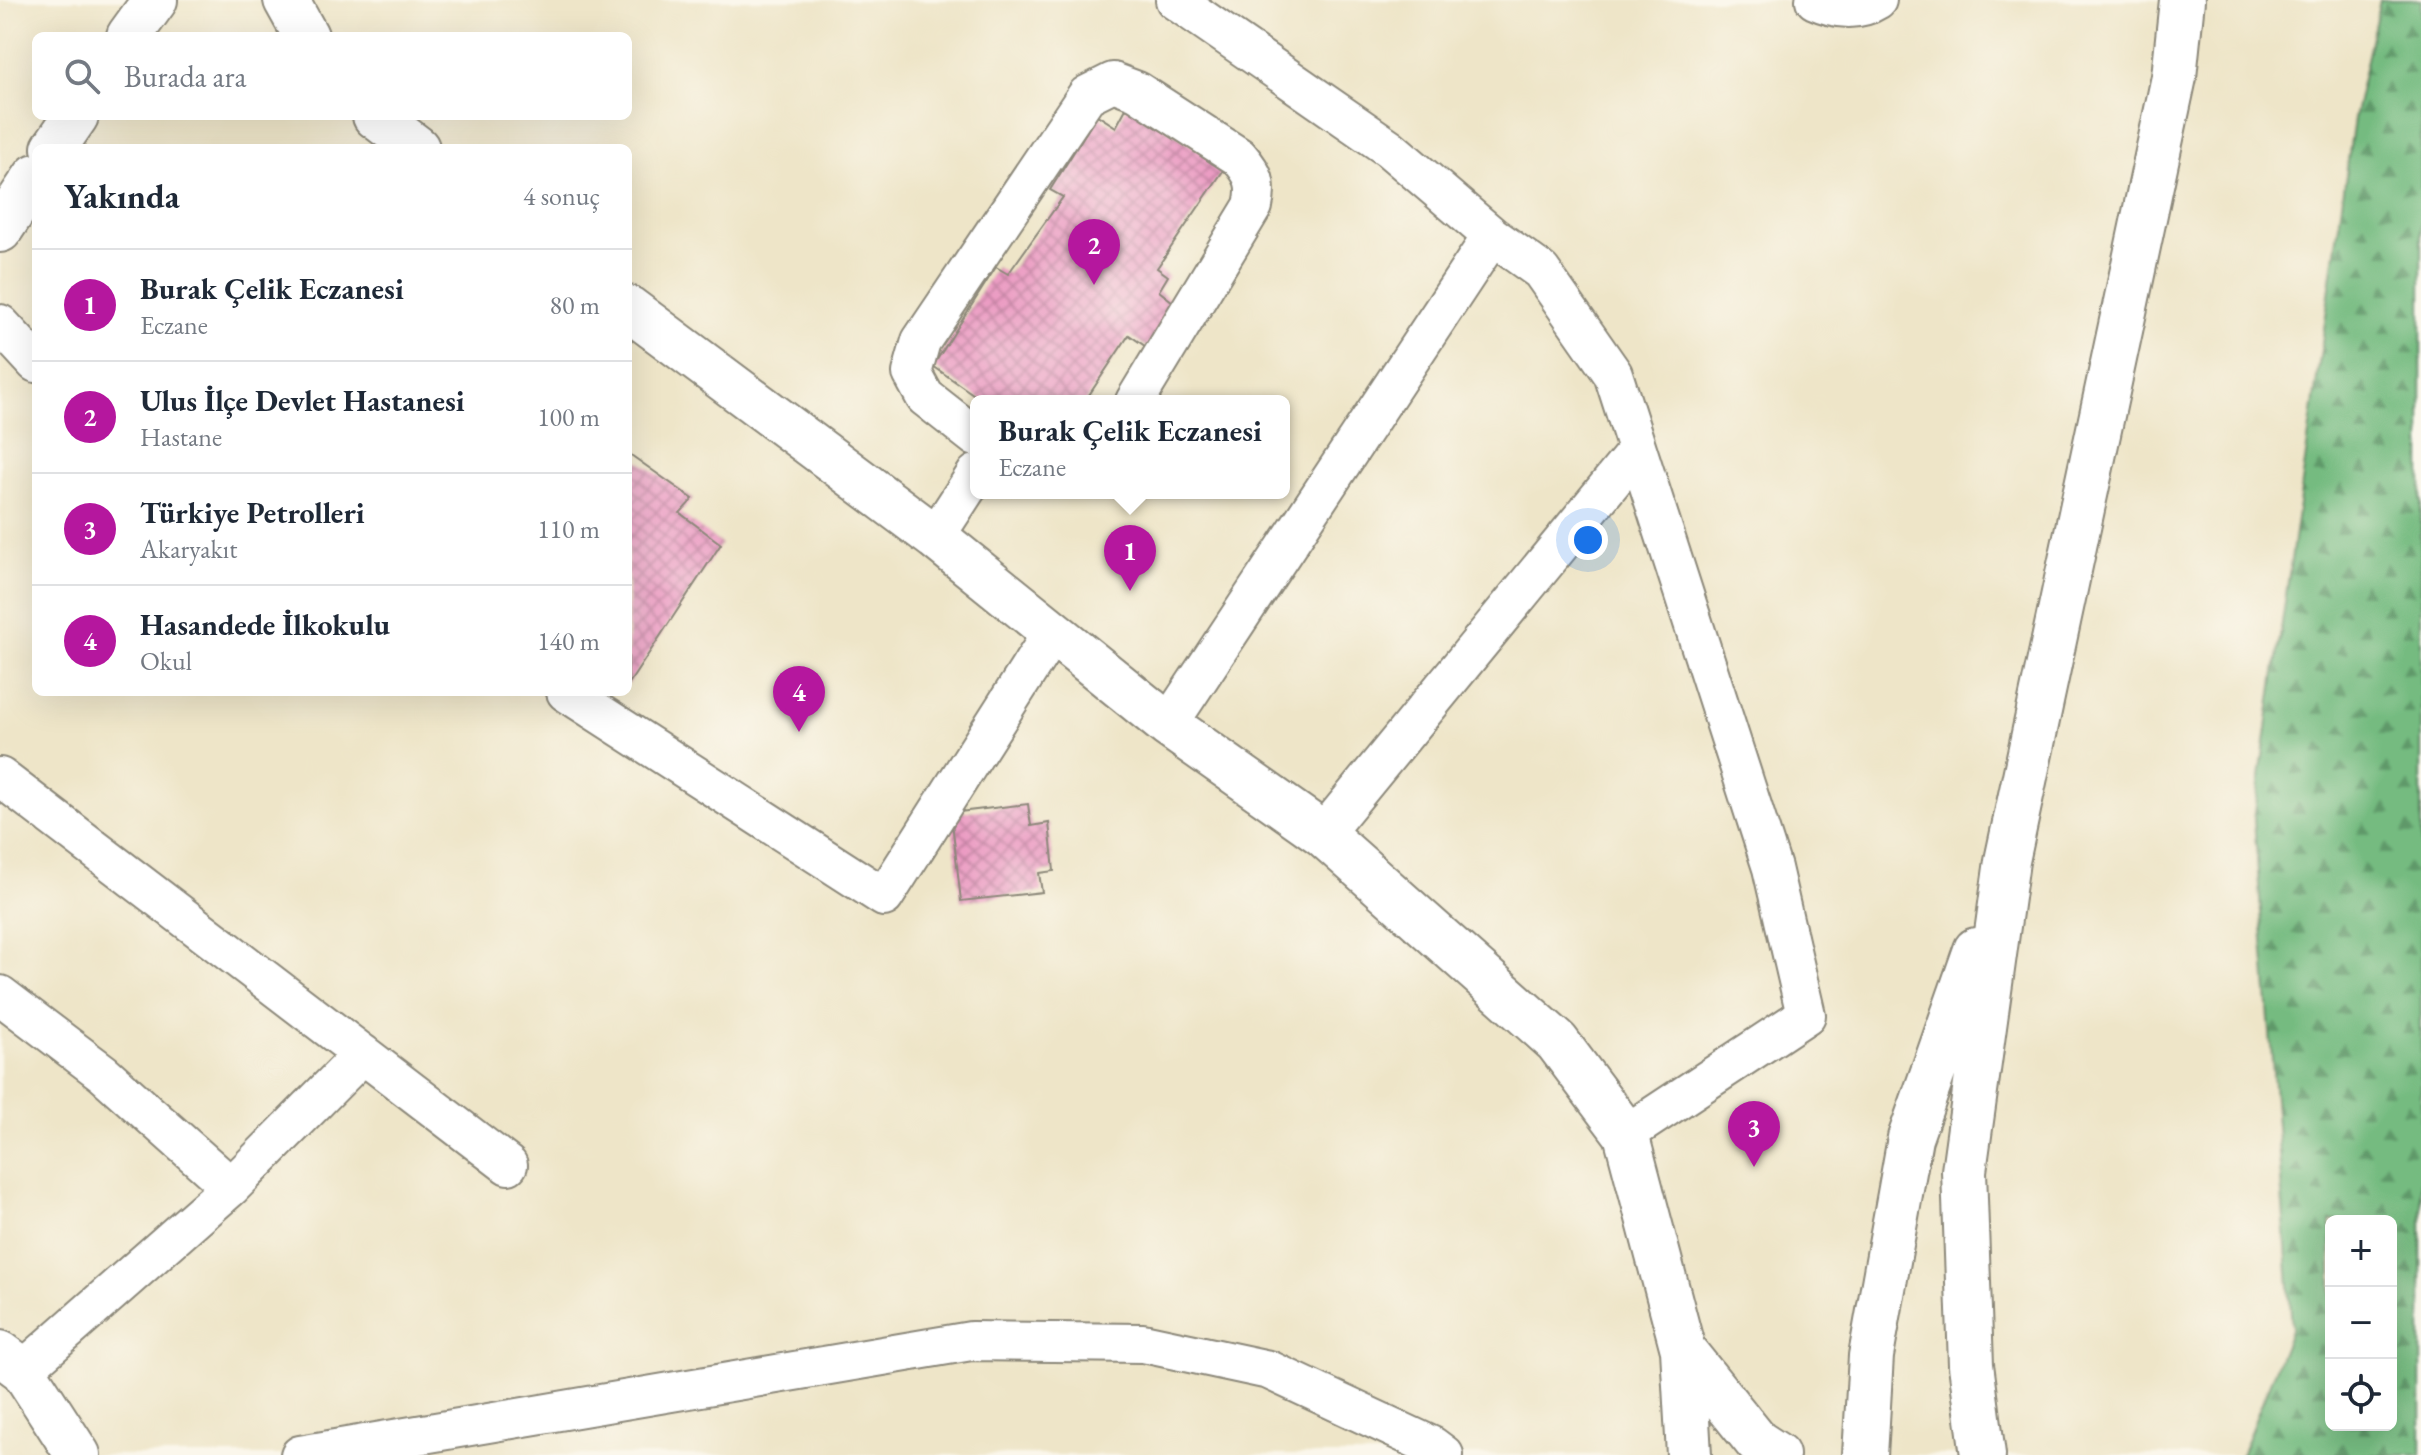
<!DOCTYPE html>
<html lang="tr">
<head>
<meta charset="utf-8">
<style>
	:root { --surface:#fff; --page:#f6f6f7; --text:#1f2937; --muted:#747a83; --line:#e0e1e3; --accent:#b5179e }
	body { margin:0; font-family:"EB Garamond",serif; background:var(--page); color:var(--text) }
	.controls { position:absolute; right:24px; bottom:24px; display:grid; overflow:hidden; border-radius:12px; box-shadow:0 8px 32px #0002 }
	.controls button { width:72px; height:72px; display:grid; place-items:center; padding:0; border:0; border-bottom:2px solid var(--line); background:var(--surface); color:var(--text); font:40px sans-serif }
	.you { position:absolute; left:1588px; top:540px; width:28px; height:28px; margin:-20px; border:6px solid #fff; border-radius:50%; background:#1a73e8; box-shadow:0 0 0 12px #1a73e833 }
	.badge { display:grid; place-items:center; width:52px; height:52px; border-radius:50%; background:var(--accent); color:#fff; font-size:26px; font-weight:700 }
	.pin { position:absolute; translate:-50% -66px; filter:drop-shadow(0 2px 4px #0008) }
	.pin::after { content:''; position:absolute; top:42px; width:28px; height:24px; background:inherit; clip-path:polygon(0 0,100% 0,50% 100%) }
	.popup { position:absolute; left:970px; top:395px; width:320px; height:104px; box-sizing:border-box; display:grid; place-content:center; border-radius:12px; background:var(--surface); filter:drop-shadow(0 2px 6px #0005); font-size:26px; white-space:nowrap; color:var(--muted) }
	.popup b { font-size:30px; color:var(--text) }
	.popup::after { content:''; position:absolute; left:50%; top:100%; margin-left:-16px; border:16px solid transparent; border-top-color:var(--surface) }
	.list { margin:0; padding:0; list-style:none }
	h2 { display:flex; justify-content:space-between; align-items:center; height:104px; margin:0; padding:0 32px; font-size:34px }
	h2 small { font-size:26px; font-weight:400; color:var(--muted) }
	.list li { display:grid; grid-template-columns:52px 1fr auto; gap:24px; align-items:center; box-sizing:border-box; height:112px; padding:0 32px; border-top:2px solid var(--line) }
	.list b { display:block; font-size:30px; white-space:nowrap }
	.list p { margin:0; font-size:26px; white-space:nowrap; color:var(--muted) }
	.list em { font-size:26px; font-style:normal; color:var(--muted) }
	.icon { flex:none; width:44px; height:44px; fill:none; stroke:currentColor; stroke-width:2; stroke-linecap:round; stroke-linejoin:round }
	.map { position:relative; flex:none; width:2421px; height:1455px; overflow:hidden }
	.search { position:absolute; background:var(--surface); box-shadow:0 8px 32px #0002; left:32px; top:32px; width:600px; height:88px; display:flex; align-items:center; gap:20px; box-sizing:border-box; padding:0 28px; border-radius:12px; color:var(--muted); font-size:30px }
	.panel { position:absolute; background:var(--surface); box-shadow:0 8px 32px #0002; left:32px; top:144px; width:600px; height:552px; border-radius:12px }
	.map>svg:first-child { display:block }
	.forest { fill:url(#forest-firs); stroke:#507356; stroke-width:2; fill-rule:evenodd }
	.building { fill:url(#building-cross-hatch) }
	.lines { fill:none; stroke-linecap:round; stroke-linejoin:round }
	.street-casing { stroke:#8c887a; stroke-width:42 }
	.secondary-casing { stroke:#8c887a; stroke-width:48 }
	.street { stroke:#fff; stroke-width:38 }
	.secondary { stroke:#fff; stroke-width:44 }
</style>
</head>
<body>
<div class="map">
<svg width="2421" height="1455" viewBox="0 0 2421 1455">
	<defs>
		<pattern id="forest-firs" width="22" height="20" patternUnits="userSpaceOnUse" patternTransform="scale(2)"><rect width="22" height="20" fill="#74bb80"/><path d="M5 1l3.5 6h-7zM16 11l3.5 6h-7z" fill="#5f9869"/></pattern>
		<pattern id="building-cross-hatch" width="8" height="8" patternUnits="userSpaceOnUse" patternTransform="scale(2)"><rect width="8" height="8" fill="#eb9bc3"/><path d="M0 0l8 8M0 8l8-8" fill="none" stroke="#bf7f9f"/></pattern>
	</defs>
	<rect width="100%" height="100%" fill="#fbf7ec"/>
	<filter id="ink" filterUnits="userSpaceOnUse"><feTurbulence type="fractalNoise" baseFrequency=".0125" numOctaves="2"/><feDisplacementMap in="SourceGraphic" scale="16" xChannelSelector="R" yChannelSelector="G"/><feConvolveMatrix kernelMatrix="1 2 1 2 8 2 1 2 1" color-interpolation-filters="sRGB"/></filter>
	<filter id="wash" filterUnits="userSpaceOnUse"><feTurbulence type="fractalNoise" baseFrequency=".006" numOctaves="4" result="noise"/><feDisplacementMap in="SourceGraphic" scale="32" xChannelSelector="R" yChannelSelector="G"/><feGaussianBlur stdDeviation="1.8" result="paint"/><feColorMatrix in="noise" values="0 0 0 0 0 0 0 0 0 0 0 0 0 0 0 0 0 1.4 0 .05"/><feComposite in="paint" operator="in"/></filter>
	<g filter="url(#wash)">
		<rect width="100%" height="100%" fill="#eee5c8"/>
		<path class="forest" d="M2380,0H2421V1455H2241L2292,1327L2254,819L2354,119ZM2331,1221H2391V1425H2331Z"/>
		<g id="blocks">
			<path class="building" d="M1129,103L1225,168L1157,268L1168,276L1159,291L1196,320L1168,362L1129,335L1085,401H983L933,366L996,267L1008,274L1063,197L1050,190L1097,115L1116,127Z
				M628,453L693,499L680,513L721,544L628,685Z
				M1028,804L1031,826L1049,823L1054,871L1039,873L1042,892L961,901L951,813Z"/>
		</g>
	</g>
	<g filter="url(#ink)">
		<use href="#blocks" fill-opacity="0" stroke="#8c887a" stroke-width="2"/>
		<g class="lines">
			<g class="street-casing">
				<path id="street" d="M1175,0L1389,148L1492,236L1541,271L1613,374L1772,868L1806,1015L1626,1134
					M1815,0C1835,9 1858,12 1877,0
					M0,324L36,363
					M976,437L925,397L912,373L921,341L1087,95L1113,82L1137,91L1239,157C1254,174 1258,184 1253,206L1135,401
					M935,537L976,474
					M566,692L884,897L1052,633
					M1168,725L1492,236
					M0,777L508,1165
					M1323,834L1636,452
					M0,995L103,1073L231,1187
					M23,1370L231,1187L363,1054
					M300,1455L971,1341L1143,1343L1269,1370L1432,1446L1444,1455"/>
			</g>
			<g class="secondary-casing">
				<path id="secondary" d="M286,0L306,36
					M129,36L155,0
					M375,116L417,148
					M54,148L76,116
					M0,230L36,176
					M628,308L935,537L1168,725L1323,834L1557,1042L1626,1134L1683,1350L1689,1455
					M1683,1350L1757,1442L1777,1455
					M0,1353L23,1370L78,1455
					M1865,1455L1871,1356L1910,1138L1976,950
					M1983,1455L1971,1365L1964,1171L2007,861L2174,77L2182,0"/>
			</g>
			<use href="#street" class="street"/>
			<use href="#secondary" class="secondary"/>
		</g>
	</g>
</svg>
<div class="controls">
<button>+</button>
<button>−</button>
<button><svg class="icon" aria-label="locate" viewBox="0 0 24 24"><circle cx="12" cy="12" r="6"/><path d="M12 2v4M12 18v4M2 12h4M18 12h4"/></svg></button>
</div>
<div class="you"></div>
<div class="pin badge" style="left:1130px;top:591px">1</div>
<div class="popup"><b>Burak Çelik Eczanesi</b>Eczane</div>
<div class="pin badge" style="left:1094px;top:285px">2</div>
<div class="pin badge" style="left:1754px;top:1167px">3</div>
<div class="pin badge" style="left:799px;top:732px">4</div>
<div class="search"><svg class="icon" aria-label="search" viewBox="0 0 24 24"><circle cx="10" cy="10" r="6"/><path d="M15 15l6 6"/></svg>Burada ara</div>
<section class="panel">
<h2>Yakında<small>4 sonuç</small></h2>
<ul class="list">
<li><span class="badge">1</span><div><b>Burak Çelik Eczanesi</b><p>Eczane</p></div><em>80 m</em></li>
<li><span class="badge">2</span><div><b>Ulus İlçe Devlet Hastanesi</b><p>Hastane</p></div><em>100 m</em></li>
<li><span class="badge">3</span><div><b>Türkiye Petrolleri</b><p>Akaryakıt</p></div><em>110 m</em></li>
<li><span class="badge">4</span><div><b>Hasandede İlkokulu</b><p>Okul</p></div><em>140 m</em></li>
</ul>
</section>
</div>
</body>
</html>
